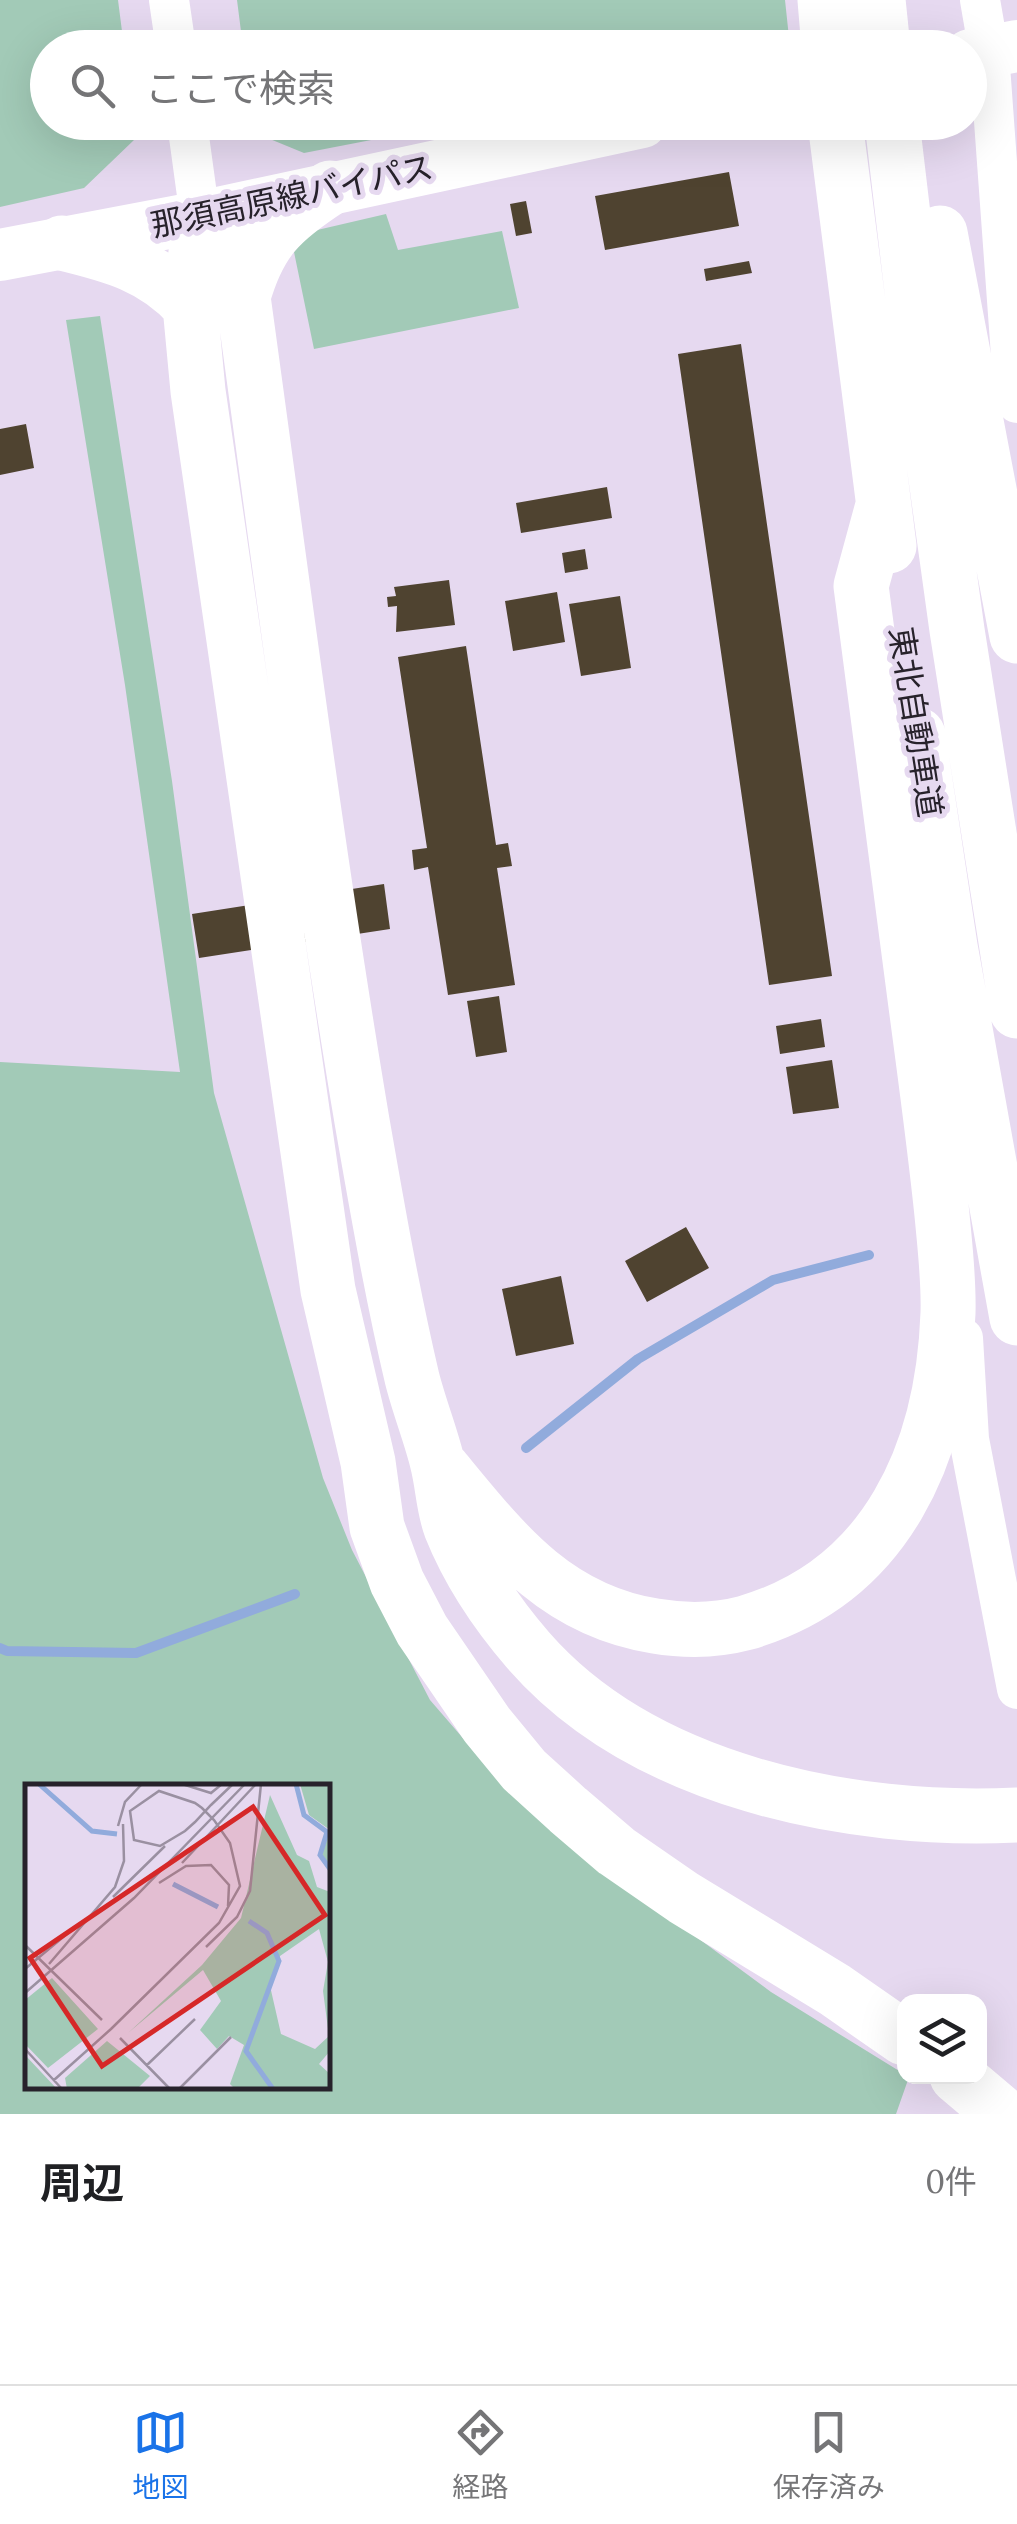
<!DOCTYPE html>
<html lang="ja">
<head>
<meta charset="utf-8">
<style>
	:root { --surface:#fff; --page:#f2f2f2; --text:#202124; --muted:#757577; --line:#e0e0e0; --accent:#1a73e8 }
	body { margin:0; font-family:Lora,"Noto Sans JP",serif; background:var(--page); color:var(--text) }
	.controls { position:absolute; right:30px; bottom:30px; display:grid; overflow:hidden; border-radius:20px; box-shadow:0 10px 40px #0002 }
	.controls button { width:90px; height:90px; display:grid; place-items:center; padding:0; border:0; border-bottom:2px solid var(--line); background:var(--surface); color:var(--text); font:50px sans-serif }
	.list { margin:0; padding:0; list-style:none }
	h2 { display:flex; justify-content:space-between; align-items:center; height:130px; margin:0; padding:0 40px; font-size:42px }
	h2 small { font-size:32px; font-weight:400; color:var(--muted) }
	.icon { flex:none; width:55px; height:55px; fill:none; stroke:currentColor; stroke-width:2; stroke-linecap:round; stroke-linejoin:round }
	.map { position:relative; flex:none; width:1017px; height:2114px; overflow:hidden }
	.search { position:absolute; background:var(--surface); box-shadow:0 10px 40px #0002; left:30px; right:30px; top:30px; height:110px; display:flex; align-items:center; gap:25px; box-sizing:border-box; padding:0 35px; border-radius:55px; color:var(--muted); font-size:38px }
	.sheet { height:270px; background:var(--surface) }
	nav { display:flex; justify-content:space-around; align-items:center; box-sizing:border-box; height:140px; border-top:2px solid var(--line); background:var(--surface); font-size:28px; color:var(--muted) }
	nav a { display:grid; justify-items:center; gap:5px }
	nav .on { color:var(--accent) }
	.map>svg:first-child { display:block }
	.green { fill:#a2cab7; fill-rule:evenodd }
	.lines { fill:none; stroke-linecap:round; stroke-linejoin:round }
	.stream { stroke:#91abdc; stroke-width:10 }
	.building { fill:#4f4330 }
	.minor { stroke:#fff; stroke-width:40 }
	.major { stroke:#fff; stroke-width:52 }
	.highway { stroke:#fff; stroke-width:55 }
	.labels { text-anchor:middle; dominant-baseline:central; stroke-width:10; stroke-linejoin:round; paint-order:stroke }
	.street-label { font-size:32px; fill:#27222b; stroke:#e6d9f0 }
	.inset-river { fill:none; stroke:#91abdc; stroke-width:5 }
	.inset-road { fill:none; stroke:#9a90a1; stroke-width:2.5 }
	.view { fill:#d62828; fill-opacity:0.15; stroke:#d62828; stroke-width:5 }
	.inset-edge { fill:none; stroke:#27222b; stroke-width:5 }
</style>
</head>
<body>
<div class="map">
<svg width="1017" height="2114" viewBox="0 0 1017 2114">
	<rect width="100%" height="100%" fill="#e6d9f0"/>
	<path class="green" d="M0,0H118L124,47L48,48V122L132,123L134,140L84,188L0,207Z
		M237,0H785L790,47H243Z
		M252,123V122L459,123L304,153L253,132Z
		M386,214L398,250L502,231L519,308L314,349L294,252L313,231Z
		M100,316L172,781L214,1093L323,1478L352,1550L430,1700L487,1766L596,1863L771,1992L909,2077L896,2114H0V1062L180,1072L125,685L66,320ZM28,1786H328V2086H28Z"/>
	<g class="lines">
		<path class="stream" d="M526,1448L638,1359L773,1280L869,1255
			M0,1648L7,1651L136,1653L295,1594"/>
	</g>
	<path class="building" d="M729,172L739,226L605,250L595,196Z
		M526,201L532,233L516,236L510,204Z
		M749,261L752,273L706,281L704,269Z
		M741,344L832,976L769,985L678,354Z
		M26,424L34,468L0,475V429Z
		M607,487L612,518L521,533L516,503Z
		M585,549L588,569L565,573L562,553Z
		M449,580L455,625L396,632L397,606L388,607L387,597L396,596L394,587Z
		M557,592L565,642L513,651L505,601Z
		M620,596L631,668L581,676L569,604Z
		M466,646L496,845L508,843L512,866L497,868L515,985L448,995L428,867L414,870L412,850L427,848L398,657Z
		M384,884L390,929L199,958L192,914Z
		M499,996L507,1052L476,1057L467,1001Z
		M821,1019L825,1047L780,1054L776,1026Z
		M832,1060L839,1108L793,1114L786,1067Z
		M686,1227L709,1268L647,1302L625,1261Z
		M561,1276L574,1344L516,1356L502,1289Z"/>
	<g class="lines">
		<path class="minor" d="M169,0L176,48
			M980,0L989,52L1013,383L1017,403
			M187,122L200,217
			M963,1338L969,1439L1017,1689"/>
		<path class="major" d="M970,55L1017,46
			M0,255L200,217L642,122"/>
		<path class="highway" d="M825,0L829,48
			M878,0L883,48
			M835,122L889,546
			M892,122L924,392L957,630L1017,1011
			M200,217L190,306L198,391L328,1290L368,1462L377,1527L397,1582L422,1630L487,1725L524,1770L568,1810L616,1851L684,1898L835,1990L904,2038
			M200,217L243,297C281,572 316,848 362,1121C377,1207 392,1293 412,1378C419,1406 430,1433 437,1461C443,1483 443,1507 451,1528C469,1573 496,1613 528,1650C643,1782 850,1823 1017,1815
			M940,233L1017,636
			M62,243C112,255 154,266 190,306
			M243,297C259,240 281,220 330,188
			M918,735L950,946L1017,1318
			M443,1469C504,1543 555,1610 655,1626C685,1631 715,1631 745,1623C887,1582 943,1452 948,1313C949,1280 945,1247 942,1215C934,1137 923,1060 913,983C896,851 878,718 861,586L882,509
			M957,2076L1002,2114"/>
	</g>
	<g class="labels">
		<g class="street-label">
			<text transform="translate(292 196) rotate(-12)">那須高原線バイパス</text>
			<text transform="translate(916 722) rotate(81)">東北自動車道</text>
		</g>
	</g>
	<g transform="translate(25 1784)">
		<rect width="305" height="305" fill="#e6d9f0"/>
		<path d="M275,0H305V83L297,70L305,46L284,31ZM245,11L272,71L284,77L292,103L305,108V267L294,280L305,290V305H210L205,300L219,261L204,252L192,265L175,246L196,217L178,186L103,249L177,181L216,134ZM294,145L303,178L298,207L304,252L290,265L256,250L245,202L255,172ZM27,194L73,245L23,284L0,260V216ZM82,257L125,292L112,305H42L40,294ZM1,272L32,305H0Z" fill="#a2cab7" fill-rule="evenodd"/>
		<path class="inset-river" d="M14,0L67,47L92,50M271,0L279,31L302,48L295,71L305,85M148,100L193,123M224,137L242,149L254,177L221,267L248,305"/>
		<path class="inset-road" d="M157,0L186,9L197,0M93,42L100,18L117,0M157,79L231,0M134,99L161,82L186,81L204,101L203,122M88,113L140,62M0,161L77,236M181,163L212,133L225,107L236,0M24,180L90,103L99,77L98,40M0,185L49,144M0,209L109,114L220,0M86,245L194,139L215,102L205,59L189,36L177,24L170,19L134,7L105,27L109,56L135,62L160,47L170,38L186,21L208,0M95,254L145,305M0,265L37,305M122,281L170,235M29,296L86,245M154,305L206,253"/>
		<path class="view" d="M228,23L300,131L77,282L5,174Z"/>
		<rect width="305" height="305" class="inset-edge"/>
	</g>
</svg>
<div class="controls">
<button><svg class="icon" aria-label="layers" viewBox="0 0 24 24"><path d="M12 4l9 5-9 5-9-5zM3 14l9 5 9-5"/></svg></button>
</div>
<div class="search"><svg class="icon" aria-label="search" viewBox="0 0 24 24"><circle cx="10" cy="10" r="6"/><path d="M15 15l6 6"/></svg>ここで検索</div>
</div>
<section class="sheet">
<h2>周辺<small>0件</small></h2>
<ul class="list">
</ul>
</section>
<nav>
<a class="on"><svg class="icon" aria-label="map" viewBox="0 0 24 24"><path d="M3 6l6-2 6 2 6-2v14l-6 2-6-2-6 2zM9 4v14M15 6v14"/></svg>地図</a>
<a><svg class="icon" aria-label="directions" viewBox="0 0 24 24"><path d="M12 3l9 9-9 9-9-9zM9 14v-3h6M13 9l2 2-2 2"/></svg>経路</a>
<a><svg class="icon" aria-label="saved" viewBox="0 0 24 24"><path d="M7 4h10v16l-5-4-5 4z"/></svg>保存済み</a>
</nav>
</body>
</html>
